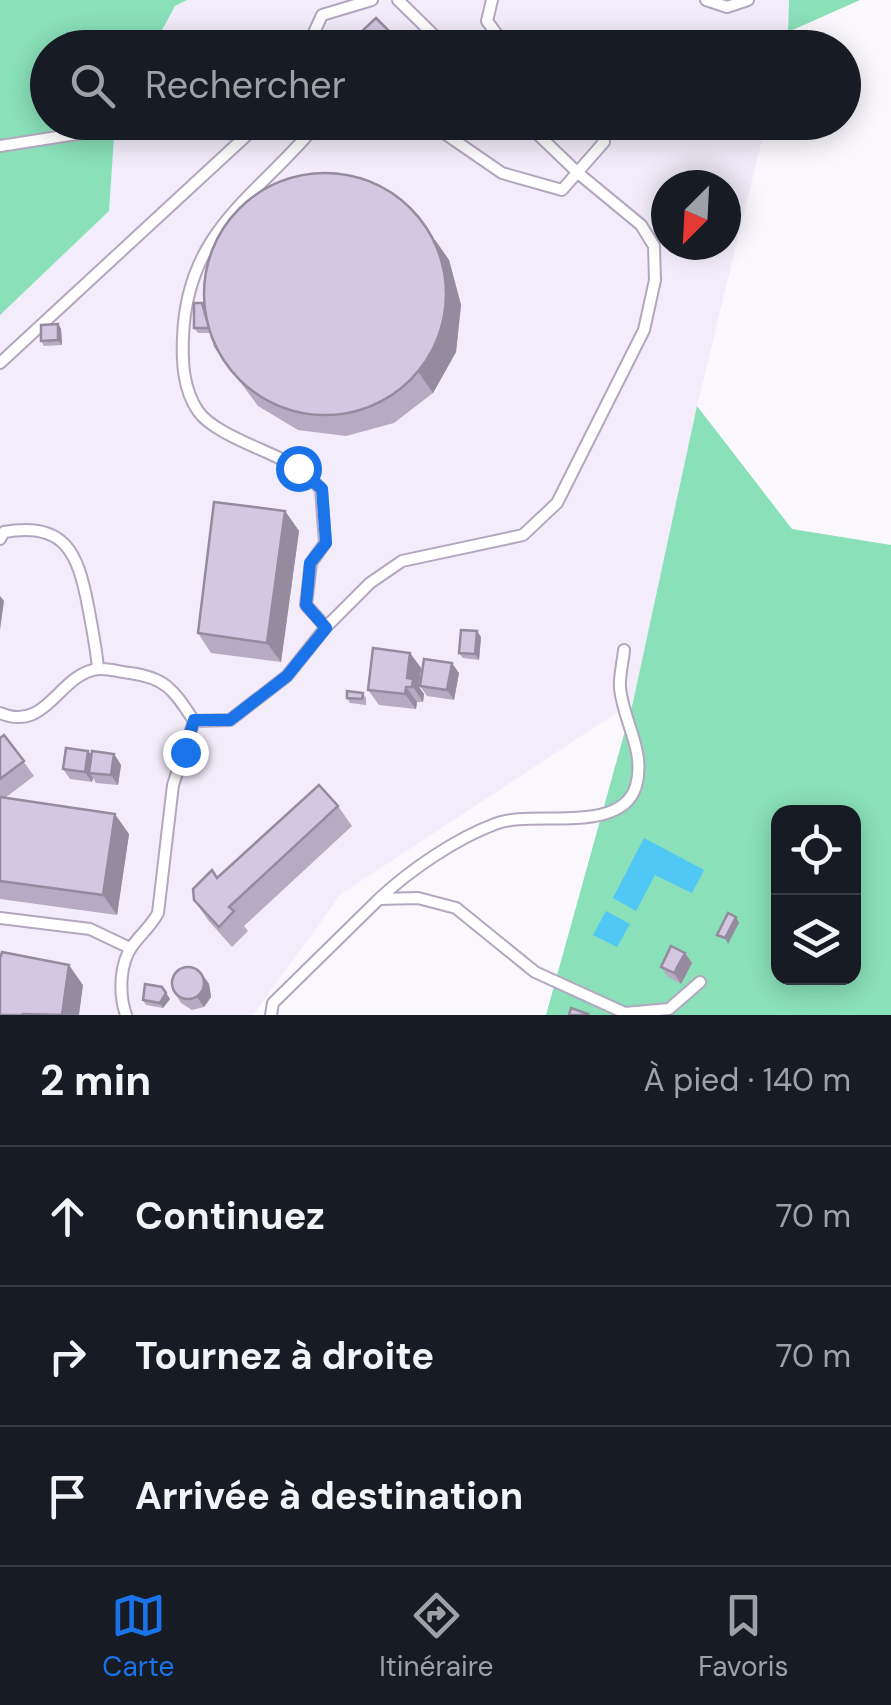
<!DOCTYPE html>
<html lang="fr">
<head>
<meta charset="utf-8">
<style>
	:root { --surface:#171b24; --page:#20242c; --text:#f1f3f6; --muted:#9ea1a6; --line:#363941; --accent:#1a73e8 }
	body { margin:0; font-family:"DM Sans",sans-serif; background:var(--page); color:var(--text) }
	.controls { position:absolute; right:30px; bottom:30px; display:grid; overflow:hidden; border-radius:20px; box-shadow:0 5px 25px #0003 }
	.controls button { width:90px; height:90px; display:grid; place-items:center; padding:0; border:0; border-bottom:2px solid var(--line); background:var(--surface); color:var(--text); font:50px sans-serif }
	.compass { position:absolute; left:651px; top:170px; width:90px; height:90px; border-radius:50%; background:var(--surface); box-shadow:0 5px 25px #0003; rotate:204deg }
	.stop { position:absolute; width:30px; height:30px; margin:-22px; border:8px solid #1a73e8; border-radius:50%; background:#fff }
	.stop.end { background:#1a73e8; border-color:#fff; box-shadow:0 2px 10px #0008 }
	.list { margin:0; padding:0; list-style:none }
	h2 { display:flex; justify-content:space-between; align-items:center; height:130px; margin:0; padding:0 40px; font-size:42px }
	h2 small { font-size:32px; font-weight:400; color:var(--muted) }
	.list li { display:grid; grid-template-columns:65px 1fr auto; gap:30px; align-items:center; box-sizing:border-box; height:140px; padding:0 40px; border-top:2px solid var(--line) }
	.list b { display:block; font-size:38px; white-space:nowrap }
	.list em { font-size:32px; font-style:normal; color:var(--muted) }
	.icon { flex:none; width:55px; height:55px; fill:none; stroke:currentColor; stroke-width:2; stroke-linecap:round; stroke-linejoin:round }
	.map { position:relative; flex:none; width:891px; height:1015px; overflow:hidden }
	.search { position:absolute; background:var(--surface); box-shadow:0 5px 25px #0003; left:30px; right:30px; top:30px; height:110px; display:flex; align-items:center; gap:25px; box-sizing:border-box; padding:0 35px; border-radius:55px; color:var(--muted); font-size:38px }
	.sheet { height:550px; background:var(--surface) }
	nav { display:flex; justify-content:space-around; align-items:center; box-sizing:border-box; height:140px; border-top:2px solid var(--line); background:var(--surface); font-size:28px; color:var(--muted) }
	nav a { display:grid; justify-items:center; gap:5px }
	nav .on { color:var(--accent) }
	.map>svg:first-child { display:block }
	.built { fill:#f3ecfa; fill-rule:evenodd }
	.green { fill:#89e0b9; fill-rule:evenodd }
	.water { fill:#51c7f6 }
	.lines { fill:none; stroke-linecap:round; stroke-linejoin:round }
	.lane-casing { stroke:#b3a7c0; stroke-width:14 }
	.lane { stroke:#fff; stroke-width:10 }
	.wall { fill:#b6abc2 }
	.shaded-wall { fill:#948b9e }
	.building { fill:#d4c7e2; stroke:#948b9e; stroke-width:2.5 }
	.route { stroke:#1a73e8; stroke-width:12 }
</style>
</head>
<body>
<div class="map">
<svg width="891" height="1015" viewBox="0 0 891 1015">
	<rect width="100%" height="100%" fill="#faf8fd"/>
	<path class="built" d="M187,0H789L788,32L784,47L153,48L175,6Z
		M115,123H766L697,406L633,702L341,894L253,1015H0V315L109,211ZM666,185H726V245H666Z"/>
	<path class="green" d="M0,0H187L175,6L153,47L48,48V122L115,123L109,211L0,315Z
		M789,0H860L788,32Z
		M697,406L792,529L891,545V1015H546L633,702ZM778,812H854V978H778Z"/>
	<path class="water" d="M644,838L704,870L692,893L655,875L636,911L613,898Z
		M606,911L630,924L617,947L593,935Z"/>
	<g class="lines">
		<g class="lane-casing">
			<path id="lane" d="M398,0L447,48
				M492,0L487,21L507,48
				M706,0L727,7L748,0
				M307,48L322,15L372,0
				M319,122C257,197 187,229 183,337C182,362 183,389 198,411C214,435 274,452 298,468C307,474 314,482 321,489L325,543L311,563L306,605L326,627
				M428,122L502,173L562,190L604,142L598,122
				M0,146L140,124L247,135
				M0,363L261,122
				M0,539L4,532C65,521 78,553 88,606C92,627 96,647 98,668
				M0,713C48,733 58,673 99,669C108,668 120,672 130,673C167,678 174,691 194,721
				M379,899C410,870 455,839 495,824C531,809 621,836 636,786C646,751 623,721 620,688C619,676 623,662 624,650
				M0,918L90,929L130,948
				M126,1015C119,995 119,963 133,945C142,933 151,926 158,913L173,785L194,721L230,720L287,676L326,627L370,583L402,561L523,535L557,503L644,330L655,280L654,246L641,225L578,173L525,122
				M271,1015L273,1003L379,899L418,898L456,908L535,972L625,1013L669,1009L700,982"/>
		</g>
		<use href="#lane" class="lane"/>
	</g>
	<path class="wall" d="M388,30L391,36L378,48H373L360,33Z
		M435,240L449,260L461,305L456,352L433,393L394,423L346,436L298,430L258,406L214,347L210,333H198L194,328L202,303Z
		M58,324L61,329L62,345L44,346L41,341Z
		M285,511L299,531L281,662L211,653L198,633Z
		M481,637L479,660L463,658L459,653Z
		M410,653L421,668L419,687L424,694L423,702H417L416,709L379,705L368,690Z
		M459,673L454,700L427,696L420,686Z
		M363,693L366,698V705L350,703L347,698Z
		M4,735L34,776L5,798L129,834L117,915L0,899V738Z
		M88,751L92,755L114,754L121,765L118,785L96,783L93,778L92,782L70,779L63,769Z
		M338,806L352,826L244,926L248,931L232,947L208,920L194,900L217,878Z
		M685,953L692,963L681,984L668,977L661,967Z
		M202,974L209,984L211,997L204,1007L192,1010L181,1003L174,992Z
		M162,987L170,999L163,1008L146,1005L143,1000Z"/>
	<path class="shaded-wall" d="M435,240L449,260L461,305L456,352L433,393L419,373Z
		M58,324L61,329L62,345L58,340Z
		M285,511L299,531L281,662L267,643Z
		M0,596L4,601L0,630Z
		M477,631L481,637L479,660L475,654Z
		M410,653L421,668L419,687L424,694L423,702L407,678Z
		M452,663L459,673L454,700L447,690Z
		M406,687L417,702L416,709L405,694Z
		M88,751L95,761L89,773L93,778L92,782L85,772Z
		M114,754L121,765L118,785L111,775Z
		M115,814L129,834L117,915L103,895Z
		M736,917L739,923L728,944L725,938Z
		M685,953L692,963L681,984L674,973Z
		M69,965L83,985L79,1015H62Z
		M202,974L209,984L211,997L204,1007L197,997Z
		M166,993L170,999L163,1008L160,1003Z"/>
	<path class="building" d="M376,18L388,30L371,45L360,33Z
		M204 294a121 121 0 1 1 242 0a121 121 0 1 1-242 0Z
		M194,303H202L209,328H194Z
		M58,324V340L41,341V325Z
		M214,502L285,511L267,643L198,633Z
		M461,630L477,631L475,654L459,653Z
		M373,648L410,653L407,678L413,679L412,687H406L405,694L368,690Z
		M424,659L452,663L447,690L420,686Z
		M347,691L363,693L362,699L347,698Z
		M4,735L24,761L0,779V738Z
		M66,748L88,751L85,772L63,769Z
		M92,751L114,754L111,775L89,773Z
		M319,785L338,806L229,907L234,911L219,927L194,900L193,889L212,870L217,878Z
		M0,797L115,814L103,895L0,881Z
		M728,913L736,917L725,938L717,935Z
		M671,946L685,953L674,973L661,967Z
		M2,952L69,965L62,1015L23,1014V1015H0V956H1Z
		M172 983a16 16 0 1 1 32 0a16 16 0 1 1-32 0Z
		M145,984L162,987L166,993L160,1003L143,1000Z
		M571,1008L588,1014L587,1015H569Z"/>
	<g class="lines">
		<path class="route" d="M185,752L194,720H230L287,676L326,628L306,605L310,563L326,543L322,489L298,468"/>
	</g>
</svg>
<div class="controls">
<button><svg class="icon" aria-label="locate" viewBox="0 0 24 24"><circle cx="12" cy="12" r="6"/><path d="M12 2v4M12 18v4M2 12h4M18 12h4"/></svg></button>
<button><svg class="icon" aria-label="layers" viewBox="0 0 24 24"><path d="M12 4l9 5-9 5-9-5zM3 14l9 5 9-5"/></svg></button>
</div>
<svg class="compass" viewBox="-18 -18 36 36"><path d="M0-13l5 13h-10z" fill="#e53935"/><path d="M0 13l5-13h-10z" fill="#9ea1a6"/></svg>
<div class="stop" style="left:298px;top:468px"></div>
<div class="stop end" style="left:185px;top:752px"></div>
<div class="search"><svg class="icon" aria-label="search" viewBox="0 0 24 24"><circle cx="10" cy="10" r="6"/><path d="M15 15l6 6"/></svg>Rechercher</div>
</div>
<section class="sheet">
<h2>2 min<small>À pied · 140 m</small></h2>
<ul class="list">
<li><svg class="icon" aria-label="ahead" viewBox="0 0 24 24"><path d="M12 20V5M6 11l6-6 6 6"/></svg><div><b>Continuez</b></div><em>70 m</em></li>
<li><svg class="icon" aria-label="right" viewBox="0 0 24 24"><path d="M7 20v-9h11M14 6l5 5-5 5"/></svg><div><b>Tournez à droite</b></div><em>70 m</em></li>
<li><svg class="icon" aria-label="arrive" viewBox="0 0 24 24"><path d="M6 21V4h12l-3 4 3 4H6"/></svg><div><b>Arrivée à destination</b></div></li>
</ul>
</section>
<nav>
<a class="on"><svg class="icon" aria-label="map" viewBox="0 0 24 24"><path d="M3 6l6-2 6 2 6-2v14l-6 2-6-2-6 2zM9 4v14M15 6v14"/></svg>Carte</a>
<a><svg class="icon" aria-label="directions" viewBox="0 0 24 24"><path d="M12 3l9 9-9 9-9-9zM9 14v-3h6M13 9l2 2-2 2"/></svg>Itinéraire</a>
<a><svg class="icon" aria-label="saved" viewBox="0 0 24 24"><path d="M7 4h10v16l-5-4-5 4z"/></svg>Favoris</a>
</nav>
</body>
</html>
